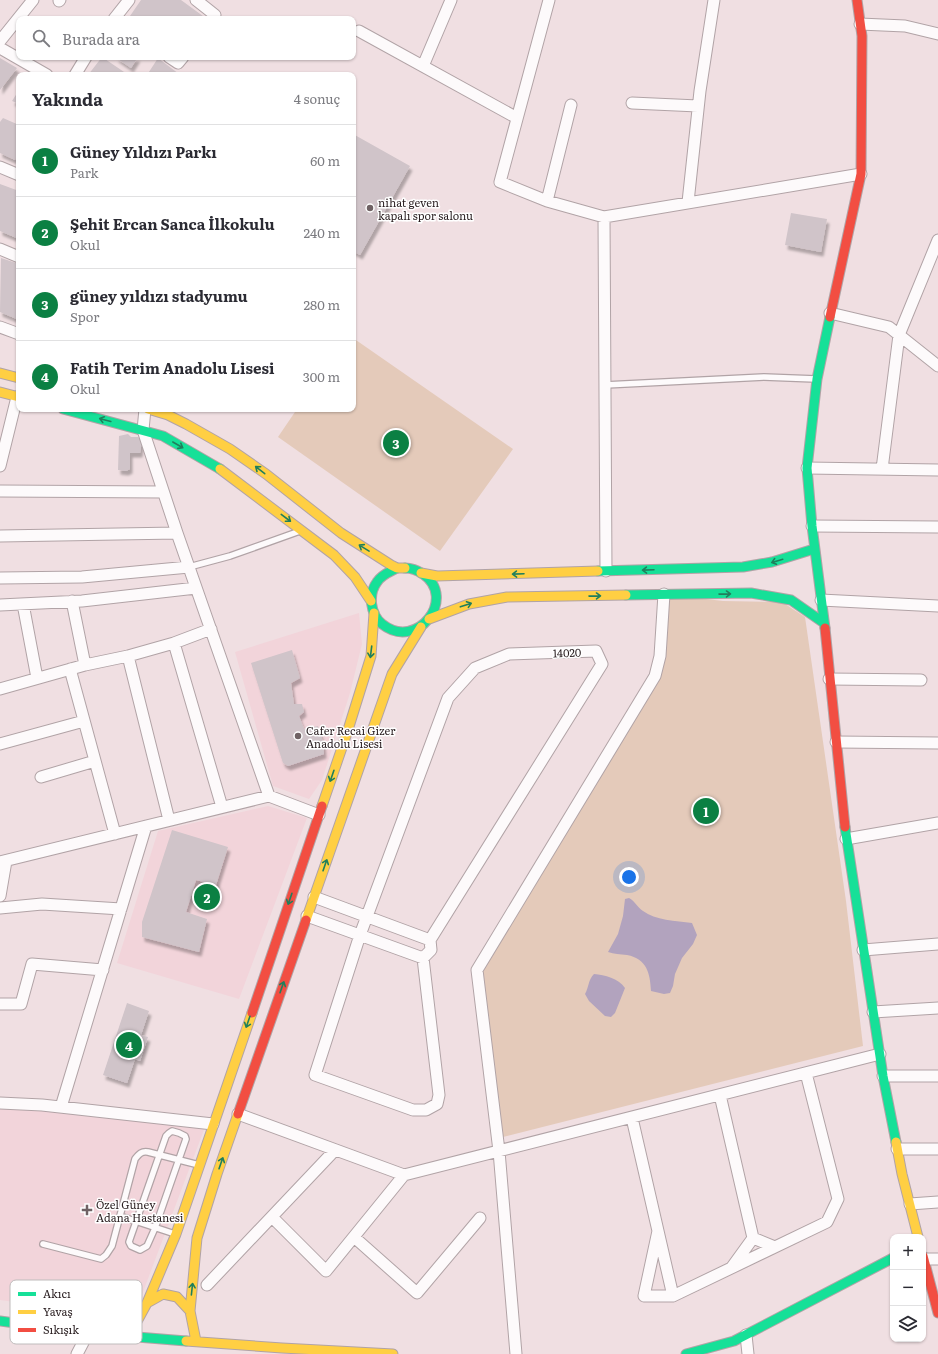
<!DOCTYPE html>
<html lang="tr">
<head>
<meta charset="utf-8">
<style>
	:root { --surface:#fff; --page:#f2f2f3; --text:#2b2b33; --muted:#7c7c81; --line:#e1e1e2; --accent:#0b8043 }
	body { margin:0; font-family:Literata,serif; background:var(--page); color:var(--text) }
	.controls { position:absolute; right:12px; bottom:12px; display:grid; overflow:hidden; border-radius:8px; box-shadow:0 1px 3px #0004 }
	.controls button { width:36px; height:36px; display:grid; place-items:center; padding:0; border:0; border-bottom:1px solid var(--line); background:var(--surface); color:var(--text); font:20px sans-serif }
	.you { position:absolute; left:629px; top:877px; width:14px; height:14px; margin:-10px; border:3px solid #fff; border-radius:50%; background:#1a73e8; box-shadow:0 0 0 6px #1a73e833 }
	.badge { display:grid; place-items:center; width:26px; height:26px; border-radius:50%; background:var(--accent); color:#fff; font-size:13px; font-weight:700 }
	.pin { position:absolute; translate:-50% -50%; border:2px solid #fff; box-shadow:0 1px 4px #0006 }
	.list { margin:0; padding:0; list-style:none }
	h2 { display:flex; justify-content:space-between; align-items:center; height:52px; margin:0; padding:0 16px; font-size:17px }
	h2 small { font-size:13px; font-weight:400; color:var(--muted) }
	.list li { display:grid; grid-template-columns:26px 1fr auto; gap:12px; align-items:center; box-sizing:border-box; height:72px; padding:0 16px; border-top:1px solid var(--line) }
	.list b { display:block; font-size:15px; white-space:nowrap }
	.list p { margin:0; font-size:13px; white-space:nowrap; color:var(--muted) }
	.list em { font-size:13px; font-style:normal; color:var(--muted) }
	.icon { flex:none; width:22px; height:22px; fill:none; stroke:currentColor; stroke-width:2; stroke-linecap:round; stroke-linejoin:round }
	.map { position:relative; flex:none; width:938px; height:1354px; overflow:hidden }
	.search { position:absolute; background:var(--surface); box-shadow:0 1px 3px #0004; left:16px; top:16px; width:340px; height:44px; display:flex; align-items:center; gap:10px; box-sizing:border-box; padding:0 14px; border-radius:8px; color:var(--muted); font-size:15px }
	.panel { position:absolute; background:var(--surface); box-shadow:0 1px 3px #0004; left:16px; top:72px; width:340px; height:340px; border-radius:8px }
	.map>svg:first-child { display:block }
	.built { fill:#f2d4da }
	.green { fill:#e4caba }
	.water { fill:#b2a3be }
	.building { fill:#d0c4c9; filter:url(#shadow) }
	.lines { fill:none; stroke-linecap:round; stroke-linejoin:round }
	.lane-casing { stroke:#b1a3a6; stroke-width:8 }
	.street-casing { stroke:#b1a3a6; stroke-width:13 }
	.fast-casing { stroke:#b1a3a6; stroke-width:11 }
	.slow-casing { stroke:#b1a3a6; stroke-width:11 }
	.jam-casing { stroke:#b1a3a6; stroke-width:11 }
	.lane { stroke:#fdfafb; stroke-width:5.5 }
	.street { stroke:#fdfafb; stroke-width:11 }
	.fast { stroke:#16e098; stroke-width:9 }
	.slow { stroke:#ffcf43; stroke-width:9 }
	.jam { stroke:#f24e42; stroke-width:9 }
	.oneway { stroke:#207f5c }
	.poi-dot { fill:#6f6264; stroke:#fff; stroke-width:1.5 }
	.labels { text-anchor:middle; dominant-baseline:central; stroke-width:3; stroke-linejoin:round; paint-order:stroke }
	.poi-label { font-size:11px; fill:#291e20; stroke:#fff; text-anchor:start }
	.street-label { font-size:11px; fill:#291e20; stroke:#fff }
	.key { fill:#fff; stroke:#bfbcbc; stroke-width:1 }
	.key-label { font-size:11px; fill:#291e20 }
</style>
</head>
<body>
<div class="map">
<svg width="938" height="1354" viewBox="0 0 938 1354">
	<defs>
		<filter id="shadow"><feDropShadow dx="2.5" dy="4.5" stdDeviation="1" flood-color="#0004"/></filter>
	</defs>
	<rect width="100%" height="100%" fill="#f0dfe2"/>
	<path class="built" d="M359,613L362,644L350,693L322,780L309,799L273,786L235,652Z
		M268,806L307,818L239,999L117,963L158,831Z
		M0,1097L68,1103L208,1119L137,1308L115,1316L0,1300Z"/>
	<path class="green" d="M353,338L513,449L440,551L278,437L297,409H353Z
		M664,594L723,601L782,602L805,617L846,901L863,1046L503,1137L477,970L651,692Z"/>
	<path class="water" d="M629,898C635,901 637,907 643,911C655,920 676,921 692,923L697,935L693,944L682,958L675,974L673,986L670,993L664,994L651,991C650,973 647,959 627,955C620,954 614,954 608,952L618,934L623,916L625,899Z
		M594,974C605,975 618,978 625,988L615,1013L611,1017L605,1016L589,1001L585,994C589,987 588,980 594,974Z"/>
	<path class="building" d="M141,0H181L207,19H134L130,16Z
		M102,57L127,74L126,75H88Z
		M115,57H138L131,68Z
		M0,58L17,68L0,90Z
		M158,58L179,74L178,75H147Z
		M19,90V104L12,101Z
		M3,118L19,125V153L15,160L0,153V122Z
		M353,134L410,166L360,255L353,251Z
		M0,184L19,191V239L0,231Z
		M791,213L827,219L821,252L785,245Z
		M1,258L19,264V320L0,312Z
		M128,434L131,437H138L142,440L140,453H130V469L126,471L118,470L119,436Z
		M292,650L300,678L291,683L294,704H302L304,712L299,716L304,729L318,726L323,742L324,754L288,766L283,763L251,663Z
		M172,830L228,847L216,885L196,880L186,912L207,919L199,952L142,937V922Z
		M127,1003L149,1011L141,1035L148,1037L140,1061L135,1059L127,1083L103,1075Z"/>
	<g class="lines">
		<g class="lane-casing">
			<path id="lane" d="M605,385L764,377L816,379
				M189,567L230,556L300,531
				M172,1131L179,1133L185,1136L186,1139L155,1228L147,1246L140,1250L131,1246L129,1242L130,1239L166,1136L169,1133Z
				M120,1216L175,1234
				M43,1244L101,1259L106,1255L112,1246L135,1159C139,1154 141,1151 148,1152L199,1165"/>
		</g>
		<g class="street-casing">
			<path id="street" d="M196,0L215,15L212,19
				M549,0L500,182L547,201L604,217L861,174
				M59,1L60,0
				M114,19L129,0
				M860,24L905,26L938,34
				M359,31L517,118
				M0,41L33,0
				M0,48L47,75
				M169,57L178,63L183,57
				M423,66L451,0
				M75,75L86,57
				M632,103L698,106
				M0,167L19,175
				M547,201L571,105
				M688,202L700,91L714,0
				M604,217L606,571
				M0,249L19,257
				M830,313L889,327L938,366
				M0,327L19,334
				M145,409L143,430L177,533L269,796
				M0,466L17,397
				M807,468L938,470
				M882,469L899,335L938,240
				M0,491L163,492
				M812,526L938,527
				M0,536L177,533
				M0,578L82,577L189,567
				M821,600L938,606
				M72,601L85,665
				M23,604L37,678
				M0,605L82,601L196,588
				M174,643L222,807
				M128,656L169,820
				M70,669L115,834
				M829,679L921,680
				M0,689L85,665L128,656L174,643L211,629
				M836,742L938,743
				M0,744L84,721
				M41,777L95,761
				M846,839L938,823
				M0,862L269,796L319,815
				M0,896L6,861
				M314,897L430,940
				M0,908L42,904L121,909
				M307,916L423,958
				M863,950L938,944
				M423,958L439,1095L437,1104L426,1110H413L315,1075L360,935L448,698L475,668L509,654L596,651L602,664L430,940
				M423,958L431,950L430,940
				M0,1004H21L32,964L103,970
				M873,1012L938,1008
				M883,1076H938
				M720,1095L753,1238
				M0,1103L42,1105L213,1124
				M61,1107L146,826
				M238,1114L404,1175L880,1054
				M632,1118L673,1296
				M897,1149H938
				M910,1204L938,1202
				M272,1217L326,1271L404,1175
				M658,1231L644,1296H673L827,1222L838,1199L806,1073
				M354,1237L417,1293L480,1218
				M924,1259H938
				M732,1267L753,1238L775,1247
				M207,1285L335,1150
				M746,1335L748,1354
				M77,1354L88,1333
				M516,1354L499,1151L477,970L655,676L660,656L664,594"/>
		</g>
		<g class="fast-casing">
			<path id="fast" d="M63,409L163,436L220,469
				M397,568C390,572 382,574 377,582C368,594 370,614 382,624C417,652 458,598 423,574C417,570 412,568 405,568
				M598,571L743,567L772,562L814,549
				M626,595L751,593L791,600L824,623
				M825,628L812,526L807,468L817,379L830,317
				M845,827L883,1076L896,1142
				M0,1321L88,1333L186,1341
				M686,1354L734,1341L893,1258"/>
		</g>
		<g class="slow-casing">
			<path id="slow" d="M0,373L19,378
				M0,392L19,397
				M148,409L168,415L186,424L230,449L266,474L341,533L391,565L397,568H405
				M220,469L334,555L355,577L371,601
				M421,573L437,576L598,571
				M429,619L469,604L507,597L626,595
				M322,806L347,733L371,656L374,613
				M306,920L392,674L421,627
				M896,1142L902,1174L918,1237
				M147,1303L163,1294L177,1297L190,1311
				M129,1336L147,1303L176,1234L252,1013
				M186,1341L282,1348L393,1354
				M196,1341L190,1311L197,1238L217,1174L238,1114"/>
		</g>
		<g class="jam-casing">
			<path id="jam" d="M830,317L861,174L862,36L857,0
				M825,628L845,827
				M252,1013L322,806
				M238,1114L306,920
				M923,1256L938,1313"/>
		</g>
		<use href="#lane" class="lane"/>
		<use href="#street" class="street"/>
		<use href="#fast" class="fast"/>
		<use href="#slow" class="slow"/>
		<use href="#jam" class="jam"/>
	</g>
	<defs><path id="oneway-shaft" d="M-6 0H5M1.5-3L5.5 0L1.5 3" fill="none" stroke-width="1.6" stroke-linecap="round" stroke-linejoin="round"/></defs>
	<g class="oneway">
		<use href="#oneway-shaft" transform="translate(105 420) rotate(-165)"/>
		<use href="#oneway-shaft" transform="translate(178 445) rotate(30)"/>
		<use href="#oneway-shaft" transform="translate(260 470) rotate(-142)"/>
		<use href="#oneway-shaft" transform="translate(286 518) rotate(37)"/>
		<use href="#oneway-shaft" transform="translate(364 548) rotate(-148)"/>
		<use href="#oneway-shaft" transform="translate(777 561) rotate(163)"/>
		<use href="#oneway-shaft" transform="translate(648 570) rotate(178)"/>
		<use href="#oneway-shaft" transform="translate(518 574) rotate(178)"/>
		<use href="#oneway-shaft" transform="translate(725 594) rotate(-1)"/>
		<use href="#oneway-shaft" transform="translate(595 596) rotate(-1)"/>
		<use href="#oneway-shaft" transform="translate(466 605) rotate(-18)"/>
		<use href="#oneway-shaft" transform="translate(371 652) rotate(97)"/>
		<use href="#oneway-shaft" transform="translate(332 776) rotate(109)"/>
		<use href="#oneway-shaft" transform="translate(325 865) rotate(-71)"/>
		<use href="#oneway-shaft" transform="translate(290 899) rotate(109)"/>
		<use href="#oneway-shaft" transform="translate(282 987) rotate(-71)"/>
		<use href="#oneway-shaft" transform="translate(248 1022) rotate(109)"/>
		<use href="#oneway-shaft" transform="translate(221 1163) rotate(-71)"/>
		<use href="#oneway-shaft" transform="translate(192 1289) rotate(-84)"/>
	</g>
	<g class="poi-dot">
		<circle cx="370" cy="208" r="4"/>
		<circle cx="298" cy="736" r="4"/>
		<path d="M85 1204h4v4h4v4h-4v4h-4v-4h-4v-4h4z"/>
	</g>
	<g class="labels">
		<g class="poi-label">
			<text x="378" y="202">nihat geven<tspan x="378" dy="13">kapalı spor salonu</tspan></text>
			<text x="306" y="730">Cafer Recai Gizer<tspan x="306" dy="13">Anadolu Lisesi</tspan></text>
			<text x="96" y="1204">Özel Güney<tspan x="96" dy="13">Adana Hastanesi</tspan></text>
		</g>
		<g class="street-label">
			<text transform="translate(567 652) rotate(-2)">14020</text>
		</g>
	</g>
	<rect x="10" y="1280" width="132" height="64" rx="6" class="key"/>
	<rect x="18" y="1292" width="18" height="4" fill="#16e098"/>
	<rect x="18" y="1310" width="18" height="4" fill="#ffcf43"/>
	<rect x="18" y="1328" width="18" height="4" fill="#f24e42"/>
	<g class="key-label">
		<text x="43" y="1298">Akıcı</text>
		<text x="43" y="1316">Yavaş</text>
		<text x="43" y="1334">Sıkışık</text>
	</g>
</svg>
<div class="controls">
<button>+</button>
<button>−</button>
<button><svg class="icon" aria-label="layers" viewBox="0 0 24 24"><path d="M12 4l9 5-9 5-9-5zM3 14l9 5 9-5"/></svg></button>
</div>
<div class="you"></div>
<div class="pin badge" style="left:706px;top:811px">1</div>
<div class="pin badge" style="left:207px;top:897px">2</div>
<div class="pin badge" style="left:396px;top:443px">3</div>
<div class="pin badge" style="left:129px;top:1045px">4</div>
<div class="search"><svg class="icon" aria-label="search" viewBox="0 0 24 24"><circle cx="10" cy="10" r="6"/><path d="M15 15l6 6"/></svg>Burada ara</div>
<section class="panel">
<h2>Yakında<small>4 sonuç</small></h2>
<ul class="list">
<li><span class="badge">1</span><div><b>Güney Yıldızı Parkı</b><p>Park</p></div><em>60 m</em></li>
<li><span class="badge">2</span><div><b>Şehit Ercan Sanca İlkokulu</b><p>Okul</p></div><em>240 m</em></li>
<li><span class="badge">3</span><div><b>güney yıldızı stadyumu</b><p>Spor</p></div><em>280 m</em></li>
<li><span class="badge">4</span><div><b>Fatih Terim Anadolu Lisesi</b><p>Okul</p></div><em>300 m</em></li>
</ul>
</section>
</div>
</body>
</html>
